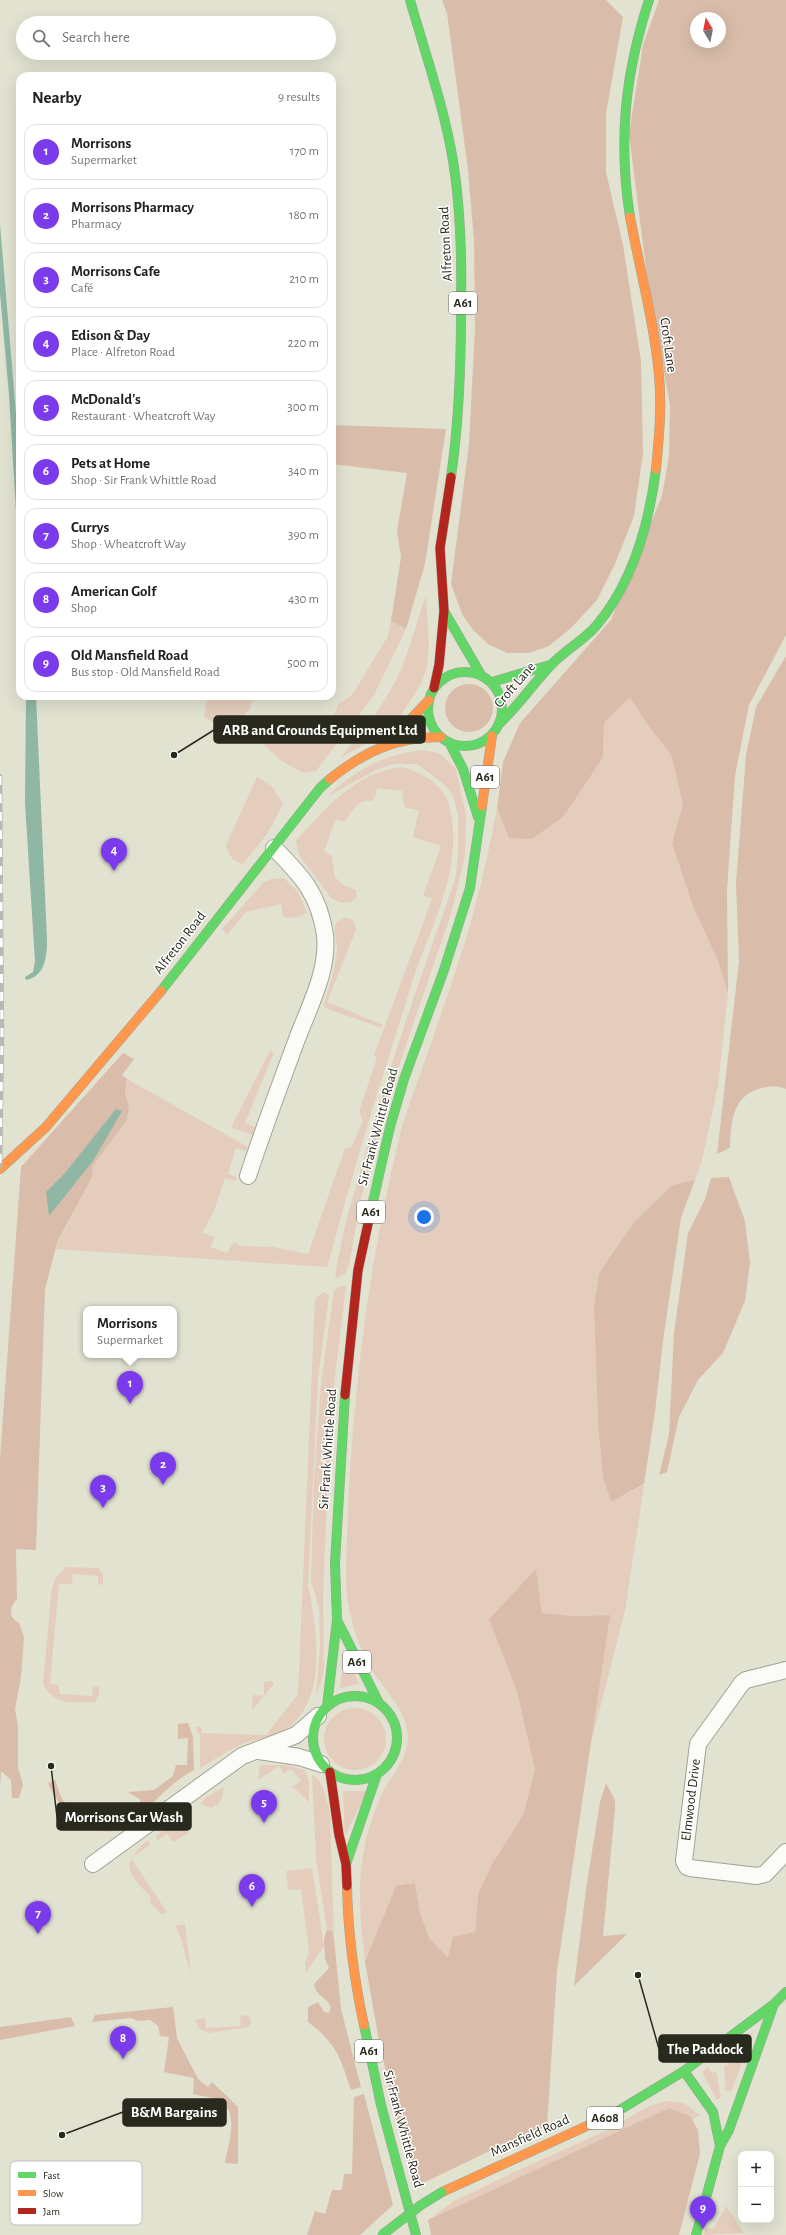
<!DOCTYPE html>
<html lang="en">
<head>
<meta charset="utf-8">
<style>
	:root { --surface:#fff; --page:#f6f6f6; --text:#202124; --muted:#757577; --line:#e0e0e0; --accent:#7c3aed }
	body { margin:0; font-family:"Alegreya Sans",sans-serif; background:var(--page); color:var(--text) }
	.controls { position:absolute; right:12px; bottom:12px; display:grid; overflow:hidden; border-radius:8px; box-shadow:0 4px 16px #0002 }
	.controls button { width:36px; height:36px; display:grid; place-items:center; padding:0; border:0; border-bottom:1px solid var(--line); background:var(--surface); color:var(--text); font:20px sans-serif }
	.compass { position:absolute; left:690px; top:12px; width:36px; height:36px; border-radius:50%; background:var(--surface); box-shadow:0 4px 16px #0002; rotate:350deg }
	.you { position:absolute; left:424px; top:1217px; width:14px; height:14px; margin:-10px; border:3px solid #fff; border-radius:50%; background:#1a73e8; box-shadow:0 0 0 6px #1a73e833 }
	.badge { display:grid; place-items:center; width:26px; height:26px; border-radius:50%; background:var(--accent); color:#fff; font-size:13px; font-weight:700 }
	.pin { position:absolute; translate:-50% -33px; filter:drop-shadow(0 1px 2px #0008) }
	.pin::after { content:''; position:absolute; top:21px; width:14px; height:12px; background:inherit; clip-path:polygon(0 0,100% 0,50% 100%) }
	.popup { position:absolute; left:83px; top:1306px; width:94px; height:52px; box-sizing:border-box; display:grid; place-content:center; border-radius:8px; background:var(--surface); filter:drop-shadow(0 1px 3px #0005); font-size:13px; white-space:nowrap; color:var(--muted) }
	.popup b { font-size:15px; color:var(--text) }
	.popup::after { content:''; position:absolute; left:50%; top:100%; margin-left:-8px; border:8px solid transparent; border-top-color:var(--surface) }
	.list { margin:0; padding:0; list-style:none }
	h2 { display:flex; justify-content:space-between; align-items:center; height:52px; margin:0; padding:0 16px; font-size:17px }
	h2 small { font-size:13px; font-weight:400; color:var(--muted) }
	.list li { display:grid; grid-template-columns:26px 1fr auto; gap:12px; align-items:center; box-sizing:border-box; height:56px; margin:0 8px 8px; padding:0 8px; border:1px solid var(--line); border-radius:12px }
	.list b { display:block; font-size:15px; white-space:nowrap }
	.list p { margin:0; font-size:13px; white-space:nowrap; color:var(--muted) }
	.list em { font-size:13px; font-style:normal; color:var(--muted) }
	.icon { flex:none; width:22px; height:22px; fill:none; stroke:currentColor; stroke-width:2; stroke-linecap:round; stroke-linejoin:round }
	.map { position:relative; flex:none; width:786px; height:2235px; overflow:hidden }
	.search { position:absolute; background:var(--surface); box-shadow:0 4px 16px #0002; left:16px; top:16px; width:320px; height:44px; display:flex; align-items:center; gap:10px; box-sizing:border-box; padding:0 14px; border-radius:22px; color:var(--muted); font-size:15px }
	.panel { position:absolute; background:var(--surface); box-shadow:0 4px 16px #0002; left:16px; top:72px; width:320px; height:628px; border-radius:12px }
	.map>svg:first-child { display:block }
	.green { fill:#e5cdbd }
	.forest { fill:#d9bdaa; fill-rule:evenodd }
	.water { fill:#8fb7a4 }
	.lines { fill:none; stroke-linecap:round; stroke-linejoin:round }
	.street-casing { stroke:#a2a295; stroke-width:18 }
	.fast-casing { stroke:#a2a295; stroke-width:10 }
	.slow-casing { stroke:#a2a295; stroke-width:10 }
	.jam-casing { stroke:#a2a295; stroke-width:10 }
	.street { stroke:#fbfbf8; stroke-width:16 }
	.fast { stroke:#63d668; stroke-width:9 }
	.slow { stroke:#ff974d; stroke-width:9 }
	.jam { stroke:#b3261e; stroke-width:9 }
	.rail-casing { stroke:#b8b8b4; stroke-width:4.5 }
	.rail { stroke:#fff; stroke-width:3; stroke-dasharray:9; stroke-linecap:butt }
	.fast-bridge-casing { stroke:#a2a295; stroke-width:10; stroke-linecap:butt }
	.fast-bridge { stroke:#63d668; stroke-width:9 }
	.labels { text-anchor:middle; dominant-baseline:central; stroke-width:3; stroke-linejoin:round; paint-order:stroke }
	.shield { fill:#fff; stroke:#6a6962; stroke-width:1 }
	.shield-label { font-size:13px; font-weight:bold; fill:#2a291e }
	.street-label { font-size:14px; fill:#2a291e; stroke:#fff }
	.key { fill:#fff; stroke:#bfbfbc; stroke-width:1 }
	.key-label { font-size:11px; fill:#2a291e }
	.leader { fill:none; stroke:#2a291e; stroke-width:1.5 }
	.callout-dot { fill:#2a291e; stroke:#fff; stroke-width:1.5 }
	.callout { fill:#2a291e; stroke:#2a291e; stroke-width:1.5 }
	.callout-label { font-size:15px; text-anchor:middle; font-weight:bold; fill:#fff }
</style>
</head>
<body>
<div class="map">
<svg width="786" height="2235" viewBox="0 0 786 2235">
	<rect width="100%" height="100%" fill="#e2e2d1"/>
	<path class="green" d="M426,595L429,643L427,668L421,684L399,718L383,734L340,758C363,731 388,701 402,667C411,644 418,619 426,595Z
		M391,621L406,629L374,695L316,771L303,773L283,762L263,744L259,734L327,738L338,704L352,695L388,636Z
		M207,696H253L250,709L227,730L204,717Z
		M630,696L647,724L671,755L683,804L672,843L717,958L728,993L718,1086L702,1161L695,1180L672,1185L634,1222L599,1273L594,1307L598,1425L603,1477L611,1502L644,1485L625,1611L589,1751L609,1615L572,1616L542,1613L536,1570L489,1619L517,1692L535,1770L523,1815L492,1864L478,1894L475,1932L449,1957L431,1940L420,1913L415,1883L365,1962C359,1912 355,1862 374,1814C377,1805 381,1795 386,1786C396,1770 407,1758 408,1738C408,1712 385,1691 372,1670C355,1640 345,1606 346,1572C349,1423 365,1275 401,1131C406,1111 414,1093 420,1074C435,1032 450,990 463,948C478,902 488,855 497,808L509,838L603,757L604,723Z
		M421,750L439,753L456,769L466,815L465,855L452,911L382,1115L361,1199L349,1265L345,1274L335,1279C340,1239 352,1200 363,1162C386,1075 416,990 446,906L456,876L458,852V815L453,796L445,785L417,764H394L378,769L328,796C355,770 383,755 421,750Z
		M401,767C425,773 447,786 451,813C461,867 436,918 417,967C409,991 402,1016 394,1040C370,1115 348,1190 327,1267L55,1249L92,1177L93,1166L127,1120L129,1106L125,1093L127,1079L248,1147L245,1151L236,1148L228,1174L237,1177L235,1181L225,1178L214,1211L202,1233L215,1237L210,1247L227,1253L234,1242L240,1246L273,1247L308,1254L345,1148H351L363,1121L359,1112L377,1057L374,1055L432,899L423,895L441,846L413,837L419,810L407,808L404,805L402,791L377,788L375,798L371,801C356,799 352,813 344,822L336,819L324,851L332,856L335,877L342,884L356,890L357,897L351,902L342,903L332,899L299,855L296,841C326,808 354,773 401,767Z
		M257,777L272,786L283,804L267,834L243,864C232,861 229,856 226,845Z
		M284,878L298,892L307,913L296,918L283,917L281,904L246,912L227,935L222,929L264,882L271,879Z
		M345,917L353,920L356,930L327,1002L383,1025L382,1028L325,1008L324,1003C330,985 336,967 337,948C337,939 333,932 336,923Z
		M270,1051L274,1052L245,1123L257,1128L255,1135H252L231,1127Z
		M342,1286H346L334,1384L327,1497L323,1598L324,1671L316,1698L320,1645L319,1609L311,1581L314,1479L321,1383L334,1290Z
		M324,1292L329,1295L318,1379L308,1585C317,1629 329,1704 283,1731C271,1739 256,1738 243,1744C228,1750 214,1760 200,1768V1735L195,1727H201L202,1733L266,1735L298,1694L315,1298Z
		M66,1567L99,1568L103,1574V1585L98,1584V1576L73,1574L72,1584H59L50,1684L58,1685L60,1694L92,1696L93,1686L99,1687V1695L95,1702C74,1703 53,1705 43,1684L51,1595L55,1579Z
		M344,1653L359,1684L340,1688Z
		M272,1681L274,1684L252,1710L253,1695L264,1696V1682Z
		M324 1739a31 31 0 1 1 62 0a31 31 0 1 1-62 0Z
		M260,1765H285L305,1770L309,1781V1802L293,1787L301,1780L291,1769L284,1773L279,1766L258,1780Z
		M312,1774L318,1779L324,1790L330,1813L334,1939L332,1931L327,1930L316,1859Z
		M224,1787C222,1798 222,1804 211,1808L201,1804L205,1798Z
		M343,1791H367L345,1836Z
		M183,1818L190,1820L193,1824L186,1829L188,1833L173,1842L167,1834L157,1840L156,1836L175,1821Z
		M148,1840L150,1845L131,1858L167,1912L162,1914L149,1902L151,1897C128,1874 119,1865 148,1840Z
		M312,1868L324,1946L306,1973L305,1963L309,1951L301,1889L288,1890L286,1871Z
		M185,1924L191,1976L181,1938L175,1926Z
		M249,2015L251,2023L249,2027L208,2033L200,2029L195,2020L205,2018L206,2028L241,2026L240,2016Z
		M754,2031L731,2092L726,2090L724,2067L728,2064L724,2055Z
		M708,2067L712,2073L716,2071L721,2097L717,2100L702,2072Z
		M670,2101L684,2103L700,2115L692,2120L690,2116L669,2109L428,2220L456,2200L475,2191C519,2169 564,2150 609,2129C629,2119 647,2103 670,2101Z
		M726,2206L744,2233L704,2235L706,2228L713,2229Z"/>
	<path class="forest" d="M442,0H606L623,17L606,114V172L623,245L641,361L643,453L634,516L615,564L597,600L571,628L549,646L529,653H507L488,644L473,630L462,614L451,584L469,444L475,329L474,241L468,170L447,13Z
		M659,0H786V635L749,705L735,776L727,890L728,993L717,958L693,906L672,843L683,804L671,755L647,724L630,697L604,723L603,757L564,816L532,839L509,838L497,808L503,762L520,723L611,620L662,496L669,456L670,406L646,268L629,134L643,45ZM696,18H720V42H696Z
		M332,425L446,429L425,564L406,629L391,621L401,557L397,531L407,473L332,464Z
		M786,656V1089C777,1085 772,1086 762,1088C732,1095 731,1122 730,1148L717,1154L739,961L736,883L746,755L756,707Z
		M445 708a24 24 0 1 1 48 0a24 24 0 1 1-48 0Z
		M123,1053L134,1059L122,1075L127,1079L125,1093L129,1106L127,1120L93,1166L92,1177L57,1243L45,1289L36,1550L16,1549L17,1599C9,1608 8,1617 19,1623L24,1637L21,1677L15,1709L18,1727V1767L23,1785L19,1798H12L11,1780L1,1771L0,1789V1459L21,1167Z
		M729,1177L745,1221L750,1263L745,1301L723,1353L698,1380L679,1417L667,1472L659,1475L669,1434L674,1333L688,1233L705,1199L711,1178Z
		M695,1180L681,1218L663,1341L655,1412L644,1484L611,1502L603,1477L598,1425L594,1307L599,1273L634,1222L672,1185Z
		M536,1569L542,1613L572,1616L610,1615L557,1971L547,2126L502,2145L419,2185L401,2141L378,2035L365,1962L396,1886L415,1883L420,1913L430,1939L448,1957L453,1937L475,1932L478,1894L492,1864L523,1815L535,1770L517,1692L489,1619Z
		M188,1723L193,1737L194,1770C183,1776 174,1783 164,1792C144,1810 131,1835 99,1831C90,1830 82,1826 75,1819C64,1809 53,1797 48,1783L55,1780C58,1788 60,1797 65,1803C74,1813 106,1835 117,1821C120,1819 121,1814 123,1810L133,1814L141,1800L128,1792L154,1790L173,1776L176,1765H187L188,1738L178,1739V1724Z
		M606,1783L615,1800V1809L603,1936L627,1934L574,1986L586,1889L600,1802Z
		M327,1930L332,1931L334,1939L341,2009L361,2087L351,2090C340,2057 337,2044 308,2022V2007L318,2002L324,2012L329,2013L331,2007C325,1996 317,1997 314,1984L329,1968L325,1959L324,1938Z
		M173,2007L177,2038L198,2079L208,2087L212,2082L238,2107V2164L225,2163C228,2145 240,2112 220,2101C212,2097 202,2096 193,2094L194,2078L164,2072L169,2037L160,2036L158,2026L150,2020L138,2021L131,2018L92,2022L95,2015Z
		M71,2017L75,2026L0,2040V2027Z
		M364,2094L393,2205L360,2235H307L315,2211L325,2214L332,2190H342L344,2174H352L354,2097Z
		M669,2108L690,2116L698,2130L700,2154L679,2235H431L428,2220Z"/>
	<path class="water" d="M0,224L20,461V578L9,395L0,294Z
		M26,696H36L47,940C47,956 45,977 26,980L25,977L33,972L35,962L25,803Z
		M116,1109L122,1111L93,1161L49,1216L46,1192L65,1173Z"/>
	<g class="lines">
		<g class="street-casing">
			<path id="street" d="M248,1176C263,1130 280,1085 297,1039C309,1007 329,970 325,935C319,894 302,876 274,848
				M786,1670L746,1680L742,1683L698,1744L684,1861L687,1867L690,1868L757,1876L765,1874L786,1852
				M259,1751L299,1757L321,1764
				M93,1864L242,1756L296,1735L318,1716"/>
		</g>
		<g class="fast-casing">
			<path id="fast" d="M410,0C425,53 444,106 453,161C461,210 462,261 461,311C461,367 459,422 451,477
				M630,217C618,140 625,74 649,0
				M444,611L480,673
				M428 709a37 37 0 1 1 74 0a37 37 0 1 1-74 0Z
				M492,682L550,665
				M500,723C520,704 535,681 554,662C567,649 584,640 596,626C632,584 649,524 656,469
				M449,742L463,769L478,817
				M161,991L320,788L330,779
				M371,1210L390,1127L404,1079L444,970L470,888L482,806
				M337,1620L379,1703
				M313 1738a42 42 0 1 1 84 0a42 42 0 1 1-84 0Z
				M327,1706L337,1620L335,1563L345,1395
				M346,1864L377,1774
				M364,2025L381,2105L416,2235
				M684,2071L713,2112L720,2146L696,2235
				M613,2114L684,2071L774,2004L786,1992
				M720,2146L729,2130L774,2004"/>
		</g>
		<g class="slow-casing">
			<path id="slow" d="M630,217C640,270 654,322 659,375C662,407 659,438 656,469
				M388,743L429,700
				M330,779C365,751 396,737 441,737
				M482,806L492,736
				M0,1169L46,1127L161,991
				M347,1886C348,1933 354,1979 364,2025
				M442,2192L613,2114"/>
		</g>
		<g class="jam-casing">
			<path id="jam" d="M434,688L439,665L444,611L440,548L451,477
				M345,1395L358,1270L371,1210
				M330,1772L339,1835L346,1864L347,1886"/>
		</g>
		<use href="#street" class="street"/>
		<use href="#fast" class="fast"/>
		<use href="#slow" class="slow"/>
		<use href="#jam" class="jam"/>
		<g class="rail-casing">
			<path id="rail" d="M0,776L2,1038L0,1167"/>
		</g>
		<use href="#rail" class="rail"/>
		<g class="fast-bridge-casing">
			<path id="fast-bridge" d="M382,2235L421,2205L442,2192"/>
		</g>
		<use href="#fast-bridge" class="fast-bridge"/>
	</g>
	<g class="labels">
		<g class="shield">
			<rect x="449" y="292" width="28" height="22" rx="3"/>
			<rect x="471" y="766" width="28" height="22" rx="3"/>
			<rect x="357" y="1201" width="28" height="22" rx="3"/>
			<rect x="343" y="1651" width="28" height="22" rx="3"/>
			<rect x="355" y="2040" width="28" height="22" rx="3"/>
			<rect x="587" y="2107" width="36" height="22" rx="3"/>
		</g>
		<g class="shield-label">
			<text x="463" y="303">A61</text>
			<text x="485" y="777">A61</text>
			<text x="371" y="1212">A61</text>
			<text x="357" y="1662">A61</text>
			<text x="369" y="2051">A61</text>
			<text x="605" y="2118">A608</text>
		</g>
		<g class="street-label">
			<text transform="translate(446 244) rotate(-93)">Alfreton Road</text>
			<text transform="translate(668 345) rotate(82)">Croft Lane</text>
			<text transform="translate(515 685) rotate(-49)">Croft Lane</text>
			<text transform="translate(180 943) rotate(-52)">Alfreton Road</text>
			<text transform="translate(378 1127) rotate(-75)">Sir Frank Whittle Road</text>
			<text transform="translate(328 1449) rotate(-86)">Sir Frank Whittle Road</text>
			<text transform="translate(691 1800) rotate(-83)">Elmwood Drive</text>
			<text transform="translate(403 2129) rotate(75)">Sir Frank Whittle Road</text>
			<text transform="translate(530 2136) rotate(-24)">Mansfield Road</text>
		</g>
	</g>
	<rect x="10" y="2161" width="132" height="64" rx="6" class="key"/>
	<rect x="18" y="2172" width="18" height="6" fill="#63d668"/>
	<rect x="18" y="2190" width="18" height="6" fill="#ff974d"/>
	<rect x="18" y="2208" width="18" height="6" fill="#b3261e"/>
	<g class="key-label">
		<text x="43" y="2179">Fast</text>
		<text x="43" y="2197">Slow</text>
		<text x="43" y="2215">Jam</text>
	</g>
	<path class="leader" d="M174 755L214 730M51 1766L57 1817M638 1975L659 2049M62 2135L123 2112"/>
	<g class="callout-dot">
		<circle cx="174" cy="755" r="4"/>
		<circle cx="51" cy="1766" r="4"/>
		<circle cx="638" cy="1975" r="4"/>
		<circle cx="62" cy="2135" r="4"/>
	</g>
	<g class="callout">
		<rect x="214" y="716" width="211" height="27" rx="4"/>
		<rect x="57" y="1803" width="134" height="27" rx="4"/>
		<rect x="659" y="2035" width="92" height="27" rx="4"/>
		<rect x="123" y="2099" width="103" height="27" rx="4"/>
	</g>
	<g class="callout-label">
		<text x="320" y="735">ARB and Grounds Equipment Ltd</text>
		<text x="124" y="1822">Morrisons Car Wash</text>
		<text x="705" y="2054">The Paddock</text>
		<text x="174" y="2117">B&amp;M Bargains</text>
	</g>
</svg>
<div class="controls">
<button>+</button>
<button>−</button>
</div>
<svg class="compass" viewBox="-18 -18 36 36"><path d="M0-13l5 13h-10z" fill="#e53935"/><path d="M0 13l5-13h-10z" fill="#757577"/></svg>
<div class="you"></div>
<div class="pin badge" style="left:130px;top:1404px">1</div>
<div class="popup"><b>Morrisons</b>Supermarket</div>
<div class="pin badge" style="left:163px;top:1485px">2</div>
<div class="pin badge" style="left:103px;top:1508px">3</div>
<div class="pin badge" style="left:114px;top:871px">4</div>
<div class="pin badge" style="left:264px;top:1823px">5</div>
<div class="pin badge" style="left:252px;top:1907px">6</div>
<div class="pin badge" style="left:38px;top:1934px">7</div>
<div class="pin badge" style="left:123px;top:2059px">8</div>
<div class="pin badge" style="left:703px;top:2229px">9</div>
<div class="search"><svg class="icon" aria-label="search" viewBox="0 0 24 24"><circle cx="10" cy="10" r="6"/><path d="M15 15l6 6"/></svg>Search here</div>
<section class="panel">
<h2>Nearby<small>9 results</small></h2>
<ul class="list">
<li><span class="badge">1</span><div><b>Morrisons</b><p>Supermarket</p></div><em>170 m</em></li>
<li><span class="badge">2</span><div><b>Morrisons Pharmacy</b><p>Pharmacy</p></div><em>180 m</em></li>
<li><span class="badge">3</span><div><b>Morrisons Cafe</b><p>Café</p></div><em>210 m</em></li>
<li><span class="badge">4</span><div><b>Edison &amp; Day</b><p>Place · Alfreton Road</p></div><em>220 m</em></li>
<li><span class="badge">5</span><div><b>McDonald's</b><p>Restaurant · Wheatcroft Way</p></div><em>300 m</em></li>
<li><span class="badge">6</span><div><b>Pets at Home</b><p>Shop · Sir Frank Whittle Road</p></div><em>340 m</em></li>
<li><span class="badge">7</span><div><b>Currys</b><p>Shop · Wheatcroft Way</p></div><em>390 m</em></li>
<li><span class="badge">8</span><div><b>American Golf</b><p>Shop</p></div><em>430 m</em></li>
<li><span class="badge">9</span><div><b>Old Mansfield Road</b><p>Bus stop · Old Mansfield Road</p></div><em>500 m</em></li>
</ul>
</section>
</div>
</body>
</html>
